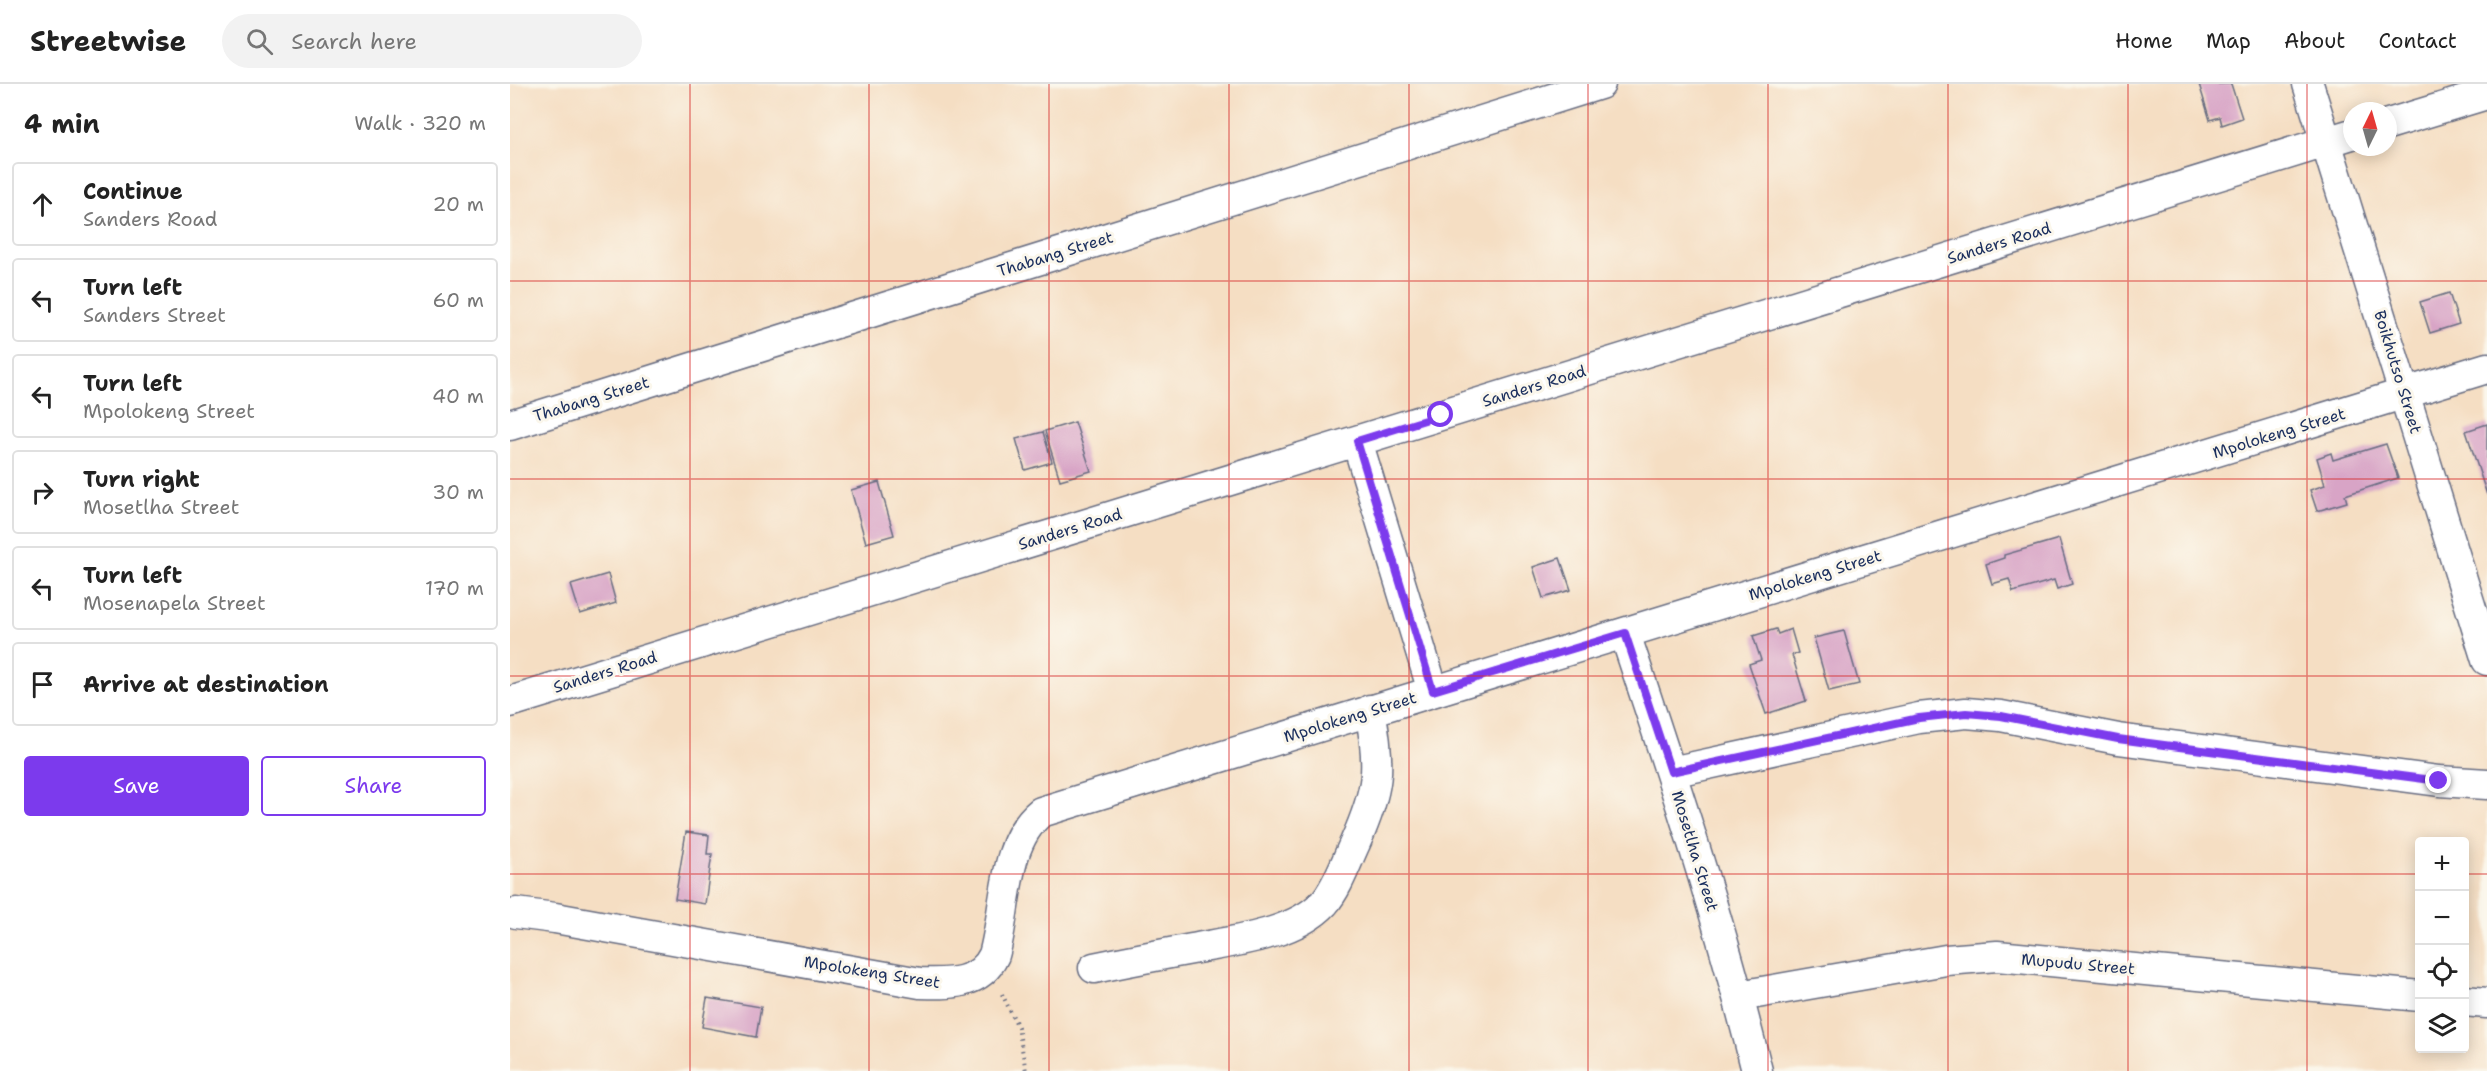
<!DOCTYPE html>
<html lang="en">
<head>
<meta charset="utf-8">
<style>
	:root { --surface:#fff; --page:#f2f2f2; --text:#222; --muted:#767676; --line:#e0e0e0; --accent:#7c3aed }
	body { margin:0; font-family:"Shantell Sans",sans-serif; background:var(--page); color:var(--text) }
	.controls { position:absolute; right:18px; bottom:18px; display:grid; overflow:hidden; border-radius:6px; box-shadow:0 3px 15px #0003 }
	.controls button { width:54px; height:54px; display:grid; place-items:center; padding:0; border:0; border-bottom:2px solid var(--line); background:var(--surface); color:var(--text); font:30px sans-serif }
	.compass { position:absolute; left:1833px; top:18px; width:54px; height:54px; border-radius:50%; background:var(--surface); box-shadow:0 3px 15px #0003; rotate:5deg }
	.stop { position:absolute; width:18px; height:18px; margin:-14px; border:4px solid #7c3aed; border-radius:50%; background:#fff }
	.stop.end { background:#7c3aed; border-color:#fff; box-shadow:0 2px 6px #0008 }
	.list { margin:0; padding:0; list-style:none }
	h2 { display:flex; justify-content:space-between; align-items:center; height:78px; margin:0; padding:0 24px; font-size:26px }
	h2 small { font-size:20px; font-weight:400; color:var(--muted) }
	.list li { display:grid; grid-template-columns:39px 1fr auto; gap:18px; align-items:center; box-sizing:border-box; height:84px; margin:0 12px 12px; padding:0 12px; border:2px solid var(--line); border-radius:6px }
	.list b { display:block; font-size:22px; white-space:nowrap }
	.list p { margin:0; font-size:20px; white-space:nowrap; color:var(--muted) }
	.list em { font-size:20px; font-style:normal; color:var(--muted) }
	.actions { display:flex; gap:12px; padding:18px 24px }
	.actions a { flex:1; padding:14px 0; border:2px solid var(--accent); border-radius:6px; text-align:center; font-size:21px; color:var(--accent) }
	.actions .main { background:var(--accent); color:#fff }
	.icon { flex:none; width:33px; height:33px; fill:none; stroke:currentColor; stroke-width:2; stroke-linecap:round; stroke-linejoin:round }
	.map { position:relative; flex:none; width:1977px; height:987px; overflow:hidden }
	header { display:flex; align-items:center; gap:36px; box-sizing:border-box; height:84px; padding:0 30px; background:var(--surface); border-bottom:2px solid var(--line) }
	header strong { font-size:28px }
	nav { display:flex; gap:33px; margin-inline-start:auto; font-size:21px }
	.search { width:420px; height:54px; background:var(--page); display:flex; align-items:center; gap:15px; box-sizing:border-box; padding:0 21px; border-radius:33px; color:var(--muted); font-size:22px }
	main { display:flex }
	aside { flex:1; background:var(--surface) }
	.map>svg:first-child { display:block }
	.building { fill:#d8a4c6 }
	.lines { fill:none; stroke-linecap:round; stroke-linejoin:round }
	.minor-casing { stroke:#676c81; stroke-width:33 }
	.path { stroke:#676c81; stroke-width:4; stroke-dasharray:1.5 4.5; stroke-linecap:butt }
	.minor { stroke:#fff; stroke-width:30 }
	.route { stroke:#7c3aed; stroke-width:8 }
	.grid { fill:none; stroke:#d62828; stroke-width:1.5; stroke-opacity:0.55 }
	.labels { text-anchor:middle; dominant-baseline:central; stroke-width:6; stroke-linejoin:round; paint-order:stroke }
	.street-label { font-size:16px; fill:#1b2f5e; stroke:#fbf7ec }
</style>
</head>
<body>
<header>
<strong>Streetwise</strong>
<div class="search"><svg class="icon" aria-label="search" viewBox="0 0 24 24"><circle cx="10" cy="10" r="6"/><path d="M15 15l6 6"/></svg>Search here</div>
<nav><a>Home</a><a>Map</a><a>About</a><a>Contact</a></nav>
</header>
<main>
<aside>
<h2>4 min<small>Walk · 320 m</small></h2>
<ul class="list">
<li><svg class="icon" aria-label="ahead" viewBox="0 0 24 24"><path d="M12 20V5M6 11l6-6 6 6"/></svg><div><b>Continue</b><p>Sanders Road</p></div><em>20 m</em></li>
<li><svg class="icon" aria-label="left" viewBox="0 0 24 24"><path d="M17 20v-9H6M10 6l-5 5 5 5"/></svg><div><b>Turn left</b><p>Sanders Street</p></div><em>60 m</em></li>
<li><svg class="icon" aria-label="left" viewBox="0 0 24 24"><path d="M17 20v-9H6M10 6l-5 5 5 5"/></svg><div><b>Turn left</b><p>Mpolokeng Street</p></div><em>40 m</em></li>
<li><svg class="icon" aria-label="right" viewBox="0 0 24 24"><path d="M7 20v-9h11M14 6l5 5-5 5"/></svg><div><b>Turn right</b><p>Mosetlha Street</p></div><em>30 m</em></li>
<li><svg class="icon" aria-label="left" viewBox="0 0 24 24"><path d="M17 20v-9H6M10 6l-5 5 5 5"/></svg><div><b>Turn left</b><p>Mosenapela Street</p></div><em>170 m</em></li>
<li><svg class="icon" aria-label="arrive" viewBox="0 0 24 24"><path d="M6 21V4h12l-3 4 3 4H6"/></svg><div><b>Arrive at destination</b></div></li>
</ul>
<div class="actions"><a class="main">Save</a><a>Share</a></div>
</aside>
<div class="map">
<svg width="1977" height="987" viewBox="0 0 1977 987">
	<rect width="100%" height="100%" fill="#fbf7ec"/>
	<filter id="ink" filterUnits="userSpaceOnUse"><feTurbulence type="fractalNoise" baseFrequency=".0167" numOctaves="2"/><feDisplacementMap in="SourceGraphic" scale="12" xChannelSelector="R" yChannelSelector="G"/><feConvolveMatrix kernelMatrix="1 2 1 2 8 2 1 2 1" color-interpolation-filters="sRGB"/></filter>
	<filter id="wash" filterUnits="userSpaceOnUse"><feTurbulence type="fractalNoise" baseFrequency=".008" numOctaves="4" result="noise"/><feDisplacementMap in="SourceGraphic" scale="24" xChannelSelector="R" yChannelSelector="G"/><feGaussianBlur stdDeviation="1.35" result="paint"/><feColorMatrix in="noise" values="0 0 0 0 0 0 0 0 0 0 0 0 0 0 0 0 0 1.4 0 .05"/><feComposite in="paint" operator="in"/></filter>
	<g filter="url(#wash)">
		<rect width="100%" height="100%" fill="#f5dec3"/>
		<g id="blocks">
			<path class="building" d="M1689,0H1721L1732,34L1712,41L1710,33L1700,36Z
				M1939,209L1949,240L1920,249L1910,218Z
				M565,338L581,387L550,396L535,347Z
				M1977,340V411L1956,347Z
				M533,348L542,378L515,386L506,355Z
				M1876,360L1888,394L1835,411L1837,418L1807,427L1800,406L1815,401L1807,374L1821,369L1823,376Z
				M369,398L384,451L356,459L341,406Z
				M1549,455L1562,500L1547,505L1544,496L1503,508L1499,495L1482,500L1476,480L1494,474V471Z
				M1050,474L1061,506L1033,514L1023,483Z
				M98,490L106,519L70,530L61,501Z
				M1266,545L1268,550L1281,545L1288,569L1282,571L1296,617L1256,630L1239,580L1251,576L1243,552Z
				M1334,547L1349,600L1319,607L1304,554Z
				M176,748L199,751L197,770H202L195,820L165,815Z
				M197,914L251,923L246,953L192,943Z"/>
		</g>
	</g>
	<g filter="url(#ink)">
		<use href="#blocks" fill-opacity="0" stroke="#676c81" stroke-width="1.5"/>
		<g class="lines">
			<g class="minor-casing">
				<path id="minor" d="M1798,0L1977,576
					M1878,40L1977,10
					M0,341L1090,0
					M847,357L923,607
					M1115,550C1163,694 1211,839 1247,987
					M0,618L1842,50
					M1161,688L1409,634L1456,629L1491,632L1608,655L1929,697L1977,700
					M6,829L45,834L410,899C439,900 470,901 484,871C497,826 492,759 531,728L1977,284
					M584,884C617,877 649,871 682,865C723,857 784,851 814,819C828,803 836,778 845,759C869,705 871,684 860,626
					M1229,912L1436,876L1487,872L1910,912
					M1954,917L1977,919"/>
			</g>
			<path class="path" d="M492,910L508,943L516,987"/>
			<use href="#minor" class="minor"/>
		</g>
	</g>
	<g class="lines" filter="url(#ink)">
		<path class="route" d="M931,331L847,357L923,607L1115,549L1161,688L1409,634L1456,629L1491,632L1608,655L1929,697"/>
	</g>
	<path class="grid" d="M180,0V987M359,0V987M539,0V987M719,0V987M899,0V987M1078,0V987M1258,0V987M1438,0V987M1618,0V987M1797,0V987M0,197H1977M0,395H1977M0,592H1977M0,790H1910M1954,790H1977"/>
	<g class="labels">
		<g class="street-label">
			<text transform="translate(1489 159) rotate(-17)">Sanders Road</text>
			<text transform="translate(545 170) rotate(-17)">Thabang Street</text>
			<text transform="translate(1888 288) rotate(73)">Boikhutso Street</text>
			<text transform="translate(1024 302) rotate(-17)">Sanders Road</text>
			<text transform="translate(81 315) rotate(-17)">Thabang Street</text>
			<text transform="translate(1769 349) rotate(-17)">Mpolokeng Street</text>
			<text transform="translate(560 445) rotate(-17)">Sanders Road</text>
			<text transform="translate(1305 491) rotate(-17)">Mpolokeng Street</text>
			<text transform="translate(95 588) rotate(-17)">Sanders Road</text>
			<text transform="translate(840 633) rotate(-17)">Mpolokeng Street</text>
			<text transform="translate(1185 767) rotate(73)">Mosetlha Street</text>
			<text transform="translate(1568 880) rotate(5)">Mupudu Street</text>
			<text transform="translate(362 888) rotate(9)">Mpolokeng Street</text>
		</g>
	</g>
</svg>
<div class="controls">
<button>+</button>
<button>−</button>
<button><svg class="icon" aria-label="locate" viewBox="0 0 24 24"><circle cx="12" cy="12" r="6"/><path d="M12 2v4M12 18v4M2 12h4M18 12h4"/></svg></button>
<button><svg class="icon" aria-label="layers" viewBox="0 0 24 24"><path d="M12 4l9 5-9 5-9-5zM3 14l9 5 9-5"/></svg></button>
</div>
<svg class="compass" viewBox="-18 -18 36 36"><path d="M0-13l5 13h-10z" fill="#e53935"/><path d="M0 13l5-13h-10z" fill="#767676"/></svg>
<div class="stop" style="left:931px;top:331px"></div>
<div class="stop end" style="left:1929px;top:697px"></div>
</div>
</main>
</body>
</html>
